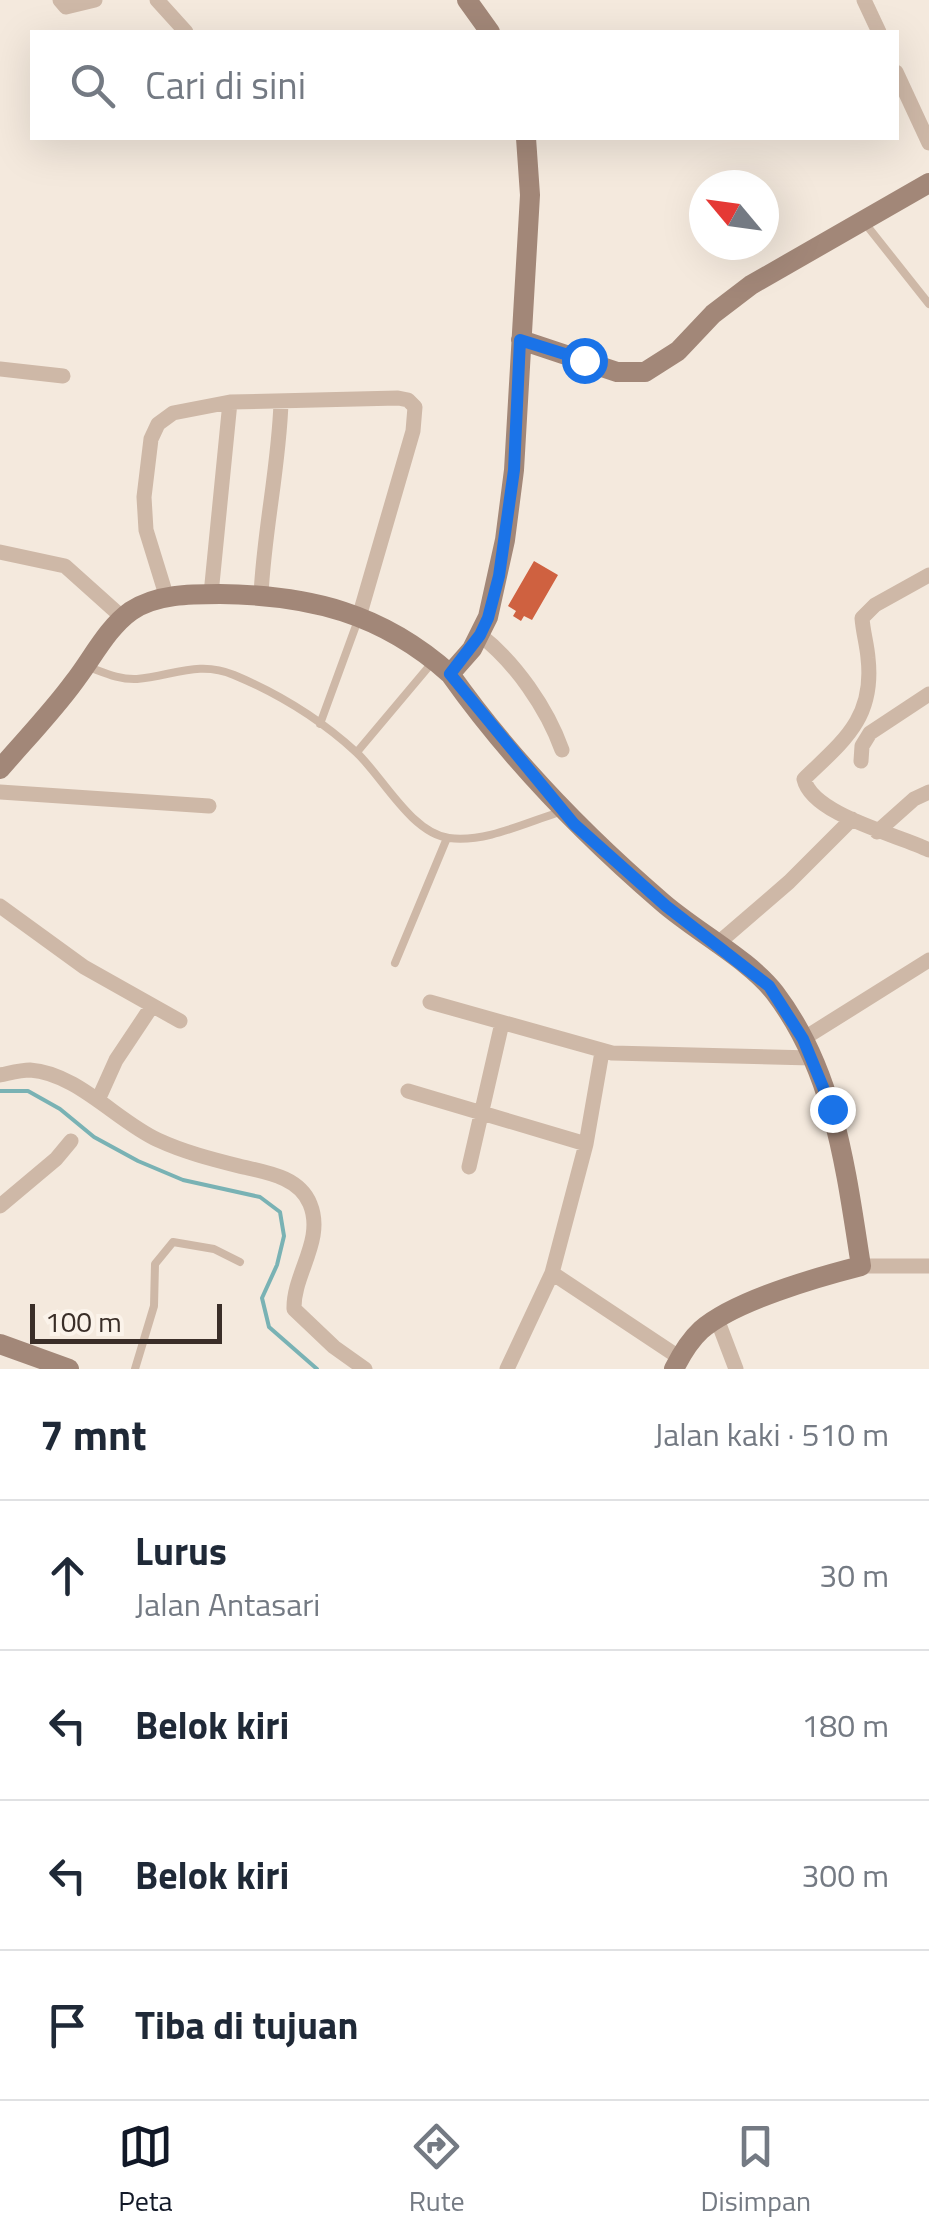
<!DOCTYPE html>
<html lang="id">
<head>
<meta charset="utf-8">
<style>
	:root { --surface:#fff; --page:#f2f2f3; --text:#1f2937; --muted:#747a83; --line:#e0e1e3; --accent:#111827 }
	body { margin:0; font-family:"Titillium Web",sans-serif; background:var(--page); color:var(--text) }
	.compass { position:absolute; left:689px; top:170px; width:90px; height:90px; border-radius:50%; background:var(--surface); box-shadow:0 10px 40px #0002; rotate:299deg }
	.scale { position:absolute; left:30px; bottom:25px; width:192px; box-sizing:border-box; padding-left:10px; border:5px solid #3a2e28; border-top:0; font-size:28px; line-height:35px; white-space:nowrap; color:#3a2e28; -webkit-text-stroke:8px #fbf3ea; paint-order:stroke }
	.stop { position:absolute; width:30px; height:30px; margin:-22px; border:8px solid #1a73e8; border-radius:50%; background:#fff }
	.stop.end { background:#1a73e8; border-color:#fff; box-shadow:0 2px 10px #0008 }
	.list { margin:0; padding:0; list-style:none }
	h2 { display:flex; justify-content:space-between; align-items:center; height:130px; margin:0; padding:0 40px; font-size:42px }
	h2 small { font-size:32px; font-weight:400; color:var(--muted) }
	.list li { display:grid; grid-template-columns:65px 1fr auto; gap:30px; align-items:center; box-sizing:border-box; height:150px; padding:0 40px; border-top:2px solid var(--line) }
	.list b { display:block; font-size:38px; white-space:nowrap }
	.list p { margin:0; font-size:32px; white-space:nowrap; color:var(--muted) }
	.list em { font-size:32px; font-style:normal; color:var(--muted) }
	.icon { flex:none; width:55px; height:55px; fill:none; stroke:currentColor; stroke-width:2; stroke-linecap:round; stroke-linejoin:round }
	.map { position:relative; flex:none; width:929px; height:1369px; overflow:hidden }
	.search { position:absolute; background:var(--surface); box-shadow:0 10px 40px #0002; left:30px; right:30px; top:30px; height:110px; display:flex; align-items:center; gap:25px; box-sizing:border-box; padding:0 35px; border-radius:0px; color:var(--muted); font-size:38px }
	.sheet { height:730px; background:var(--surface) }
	nav { display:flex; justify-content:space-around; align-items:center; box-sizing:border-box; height:140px; border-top:2px solid var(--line); background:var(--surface); font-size:28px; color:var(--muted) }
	nav a { display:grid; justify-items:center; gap:5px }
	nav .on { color:var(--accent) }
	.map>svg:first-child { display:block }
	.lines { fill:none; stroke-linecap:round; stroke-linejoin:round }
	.stream { stroke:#79b2b4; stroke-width:4 }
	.building { fill:#cf6140 }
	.lane { stroke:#ceb8a7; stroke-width:8 }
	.street { stroke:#ceb8a7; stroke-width:15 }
	.secondary { stroke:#a28778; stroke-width:20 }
	.route { stroke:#1a73e8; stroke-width:12 }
</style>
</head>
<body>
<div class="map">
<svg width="929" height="1369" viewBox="0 0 929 1369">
	<rect width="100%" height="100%" fill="#f4e9dd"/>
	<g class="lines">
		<path class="stream" d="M0,1091H28L60,1109L94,1137L138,1161L183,1180L260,1197L280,1212L284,1236L277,1265L262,1298L269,1327L317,1369"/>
	</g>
	<path class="building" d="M534,561L558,575L532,620L524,616L521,621L513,616L516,611L508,606Z"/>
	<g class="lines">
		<path class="lane" d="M864,222L929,304
			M86,666C103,672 119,680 137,679C172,676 199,660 234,675C277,693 321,720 356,752C382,776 411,833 449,838C485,843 527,822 560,812
			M320,724L358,620
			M357,752L431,664
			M395,963L447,838
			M135,1369L154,1306L155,1264L173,1242L214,1249L240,1262"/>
		<path class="street" d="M60,0L66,7L95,0
			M157,0L186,32
			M864,0L879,32
			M896,72L929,143
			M0,369L63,376
			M0,552L65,566L123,618
			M929,575L875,605L862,618C863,632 867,645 868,658C875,719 842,742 804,779C812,815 899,835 929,850
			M211,594L230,402
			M261,595C264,530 279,467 281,402
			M167,598L146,530L144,497L151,439L158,424L173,413L230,402L398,398L408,400L415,407L413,431L359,617
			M480,635C515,662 547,708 562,750
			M861,761L862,746L870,733L929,694
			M0,792L209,806
			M877,832L914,799L929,792
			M0,906L84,967L180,1021
			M716,945L789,882L852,819
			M430,1002L612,1053L812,1058
			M803,1039L929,960
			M0,1075C10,1073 21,1070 30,1070C77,1073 118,1122 158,1140C184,1152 211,1159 239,1166C264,1172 299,1176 310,1204C325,1240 293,1274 294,1309L334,1347L365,1369
			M408,1091L586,1144
			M98,1100L116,1060L152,1006
			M469,1167L502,1023
			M0,1206L56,1159L71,1141
			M861,1266H929
			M552,1273L680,1358
			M717,1319L736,1369
			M507,1369L552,1273L586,1144L602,1052"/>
		<path class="secondary" d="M467,0L490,32
			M521,340L617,372H645L678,351L713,314L751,285L929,183
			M450,674L472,649L488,617L505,540L514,470L530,195L526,138
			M0,769C25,740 52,712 74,682C92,659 107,628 131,611C156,594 191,594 220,594C309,595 382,613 450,674C511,760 583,834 662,902C695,931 750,960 775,993C835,1072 846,1171 861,1266C818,1277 734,1301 701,1330C689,1341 681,1355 674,1369
			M0,1344L69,1369"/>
	</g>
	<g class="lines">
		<path class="route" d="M584,360L520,340L514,470L499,576L488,618L480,635L450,674L574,824L666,906L769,986L803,1039L832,1109"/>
	</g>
</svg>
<svg class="compass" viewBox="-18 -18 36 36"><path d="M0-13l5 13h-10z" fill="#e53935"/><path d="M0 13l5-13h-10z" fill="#747a83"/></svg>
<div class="scale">100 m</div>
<div class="stop" style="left:584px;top:360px"></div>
<div class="stop end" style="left:832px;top:1109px"></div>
<div class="search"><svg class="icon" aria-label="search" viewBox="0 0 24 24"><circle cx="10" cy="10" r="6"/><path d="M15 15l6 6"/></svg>Cari di sini</div>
</div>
<section class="sheet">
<h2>7 mnt<small>Jalan kaki · 510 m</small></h2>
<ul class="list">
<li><svg class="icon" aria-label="ahead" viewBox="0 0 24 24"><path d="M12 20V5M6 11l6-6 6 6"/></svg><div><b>Lurus</b><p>Jalan Antasari</p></div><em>30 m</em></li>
<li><svg class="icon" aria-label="left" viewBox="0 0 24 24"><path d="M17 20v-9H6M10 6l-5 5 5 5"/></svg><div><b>Belok kiri</b></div><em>180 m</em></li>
<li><svg class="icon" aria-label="left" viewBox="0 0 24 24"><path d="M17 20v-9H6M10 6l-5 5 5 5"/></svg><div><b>Belok kiri</b></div><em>300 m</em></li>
<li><svg class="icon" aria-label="arrive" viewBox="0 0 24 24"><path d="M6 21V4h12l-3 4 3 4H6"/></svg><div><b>Tiba di tujuan</b></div></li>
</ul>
</section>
<nav>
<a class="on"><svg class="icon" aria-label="map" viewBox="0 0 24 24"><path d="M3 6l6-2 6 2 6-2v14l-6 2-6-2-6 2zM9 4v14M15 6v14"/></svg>Peta</a>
<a><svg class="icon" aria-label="directions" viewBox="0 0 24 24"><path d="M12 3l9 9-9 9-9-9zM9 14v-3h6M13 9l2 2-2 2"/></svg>Rute</a>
<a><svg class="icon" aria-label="saved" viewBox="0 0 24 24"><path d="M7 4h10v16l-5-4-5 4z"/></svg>Disimpan</a>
</nav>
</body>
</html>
